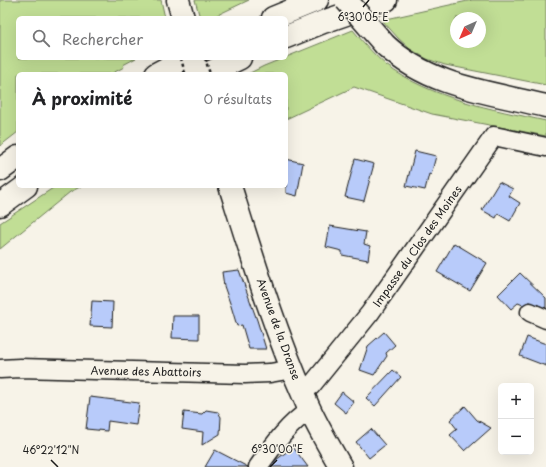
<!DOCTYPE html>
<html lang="fr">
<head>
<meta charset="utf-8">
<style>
	:root { --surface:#fff; --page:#f2f2f2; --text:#202124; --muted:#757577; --line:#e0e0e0 }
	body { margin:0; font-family:"Playpen Sans",sans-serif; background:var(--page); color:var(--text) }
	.controls { position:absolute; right:12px; bottom:12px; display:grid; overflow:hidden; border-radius:6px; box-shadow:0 4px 16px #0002 }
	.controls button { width:36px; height:36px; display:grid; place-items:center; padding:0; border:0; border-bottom:1px solid var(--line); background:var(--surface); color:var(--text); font:20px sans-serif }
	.compass { position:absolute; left:450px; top:12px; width:36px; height:36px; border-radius:50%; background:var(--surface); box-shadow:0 4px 16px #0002; rotate:224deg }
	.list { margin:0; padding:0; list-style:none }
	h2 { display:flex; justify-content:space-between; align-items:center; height:52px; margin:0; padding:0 16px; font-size:17px }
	h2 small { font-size:13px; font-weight:400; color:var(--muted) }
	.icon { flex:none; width:22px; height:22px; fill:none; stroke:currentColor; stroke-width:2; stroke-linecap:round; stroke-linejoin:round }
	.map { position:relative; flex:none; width:546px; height:467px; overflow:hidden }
	.search { position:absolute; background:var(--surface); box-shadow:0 4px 16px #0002; left:16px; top:16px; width:272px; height:44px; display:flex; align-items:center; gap:10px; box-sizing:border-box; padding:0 14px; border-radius:6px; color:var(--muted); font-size:15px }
	.panel { position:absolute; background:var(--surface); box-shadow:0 4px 16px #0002; left:16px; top:72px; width:272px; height:116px; border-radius:6px }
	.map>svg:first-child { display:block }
	.green { fill:#c1de95; stroke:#6e7d58; fill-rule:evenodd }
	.building { fill:#b8cbfa; stroke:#1c1c1c }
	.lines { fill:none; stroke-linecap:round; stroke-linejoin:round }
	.minor-casing { stroke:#1c1c1c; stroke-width:21 }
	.major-casing { stroke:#1c1c1c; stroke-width:25 }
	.highway-casing { stroke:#1c1c1c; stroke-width:25 }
	.minor { stroke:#f7f3e8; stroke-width:18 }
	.major { stroke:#f7f3e8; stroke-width:22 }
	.highway { stroke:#f7f3e8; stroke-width:22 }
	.highway-bridge-casing { stroke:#1c1c1c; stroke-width:25; stroke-linecap:butt }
	.path-bridge { stroke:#1c1c1c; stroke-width:2.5; stroke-dasharray:3 3; stroke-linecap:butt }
	.highway-bridge { stroke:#f7f3e8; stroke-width:22 }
	.ticks { fill:none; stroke:#1c1c1c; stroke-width:1.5 }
	.labels { text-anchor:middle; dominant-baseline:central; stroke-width:3; stroke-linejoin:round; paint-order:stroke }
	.street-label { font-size:11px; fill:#1c1c1c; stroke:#f7f3e8 }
	.ticks-label { font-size:10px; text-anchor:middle; fill:#1c1c1c; stroke:#f7f3e8; stroke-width:3; stroke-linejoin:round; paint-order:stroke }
</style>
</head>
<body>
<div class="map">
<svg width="546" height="467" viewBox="0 0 546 467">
	<rect width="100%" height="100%" fill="#f7f3e8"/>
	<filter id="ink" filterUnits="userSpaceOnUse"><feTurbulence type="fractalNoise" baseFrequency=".025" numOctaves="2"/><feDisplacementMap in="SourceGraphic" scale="8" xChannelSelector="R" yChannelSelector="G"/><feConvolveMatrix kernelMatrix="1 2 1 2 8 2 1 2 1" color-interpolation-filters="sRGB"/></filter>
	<g filter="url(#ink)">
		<path class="green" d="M0,0H161L165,18H18V58H136L123,65L124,67L111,74H18V132L0,146Z
			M195,0H249L211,18H200Z
			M472,0H546V85L445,65L427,59L410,49L398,38L382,20ZM456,18H480V42H456Z
			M353,30C363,42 374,55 386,65C432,99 492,109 546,121V136L432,114L354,87L286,119V74H248L264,66Z
			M56,186H82L70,192L0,249V223Z"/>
		<path class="building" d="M415,151L436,156L431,175L429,174L425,190L406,186Z
			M286,159L303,163L297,196L286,193Z
			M355,159L374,164L364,201L345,197Z
			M499,182L513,189L509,196L520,203L510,221L498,214L496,218L482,210Z
			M330,226L366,232L364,244L370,246L368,260L342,255V251L326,247Z
			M454,243L487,263L470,291L437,272Z
			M239,270L257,320L266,349H249L242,325L237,326L231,306L224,286L222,272Z
			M520,273L546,298V308L529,302L523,305L518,303L511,309L498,295Z
			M92,301L113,302L112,327L90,326Z
			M173,316H199V339L172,338Z
			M384,332L395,345L386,353L387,356L374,375L360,370L368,346Z
			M527,337L546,344V366L520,356Z
			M393,370L401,377L375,406L366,398Z
			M342,392L354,402L346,413L334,403Z
			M90,397L139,403L136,425L108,421L107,431L86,429Z
			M465,406L477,420L491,428L465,451L450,435L457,429L450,420Z
			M206,410L218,412L221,417L220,434L202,445L203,432L182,429L184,412L202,414Z
			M371,429L385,445L369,458L356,442Z
			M293,447L308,467H271L276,460Z
			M215,450L248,467H205Z"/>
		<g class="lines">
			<g class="minor-casing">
				<path id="minor" d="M530,312L546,319
					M0,369L20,368L245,374L270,373L293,369
					M302,391L311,386L370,313L494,136L546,147
					M258,467C273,446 288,424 310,410"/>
			</g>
			<g class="major-casing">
				<path id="major" d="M178,0L183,18
					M193,58L198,74
					M230,186C252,256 275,332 305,399C315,423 328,445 341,467"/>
			</g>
			<g class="highway-casing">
				<path id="highway" d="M273,18L317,0
					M286,37L323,22L386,0
					M385,45C430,87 489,92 546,106
					M156,74L186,58
					M207,74L240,58
					M0,170L18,157
					M0,205L26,186"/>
			</g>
			<use href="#minor" class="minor"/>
			<use href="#major" class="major"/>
			<use href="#highway" class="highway"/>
			<g class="highway-bridge-casing">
				<path id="highway-bridge" d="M346,0L385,45"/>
			</g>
			<path class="path-bridge" d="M181,58L185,74
				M205,58L210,74"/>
			<use href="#highway-bridge" class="highway-bridge"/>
		</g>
	</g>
	<path class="ticks" d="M363,7L369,0M51,460L58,467M270,467L277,460"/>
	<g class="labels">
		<g class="street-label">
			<text transform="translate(417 246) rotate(-55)">Impasse du Clos des Moines</text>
			<text transform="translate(279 329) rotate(70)">Avenue de la Dranse</text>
			<text transform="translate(146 371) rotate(1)">Avenue des Abattoirs</text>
		</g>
	</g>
	<g class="ticks-label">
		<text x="363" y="21">6°30'05"E</text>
		<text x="277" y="453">6°30'00"E</text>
		<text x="51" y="454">46°22'12"N</text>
	</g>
</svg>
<div class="controls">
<button>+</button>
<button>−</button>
</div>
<svg class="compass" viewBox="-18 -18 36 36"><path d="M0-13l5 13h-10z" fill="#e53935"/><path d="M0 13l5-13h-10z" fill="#757577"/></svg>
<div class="search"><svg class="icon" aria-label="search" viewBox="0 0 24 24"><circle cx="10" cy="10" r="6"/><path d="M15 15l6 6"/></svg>Rechercher</div>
<section class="panel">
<h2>À proximité<small>0 résultats</small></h2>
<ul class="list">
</ul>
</section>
</div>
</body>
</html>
